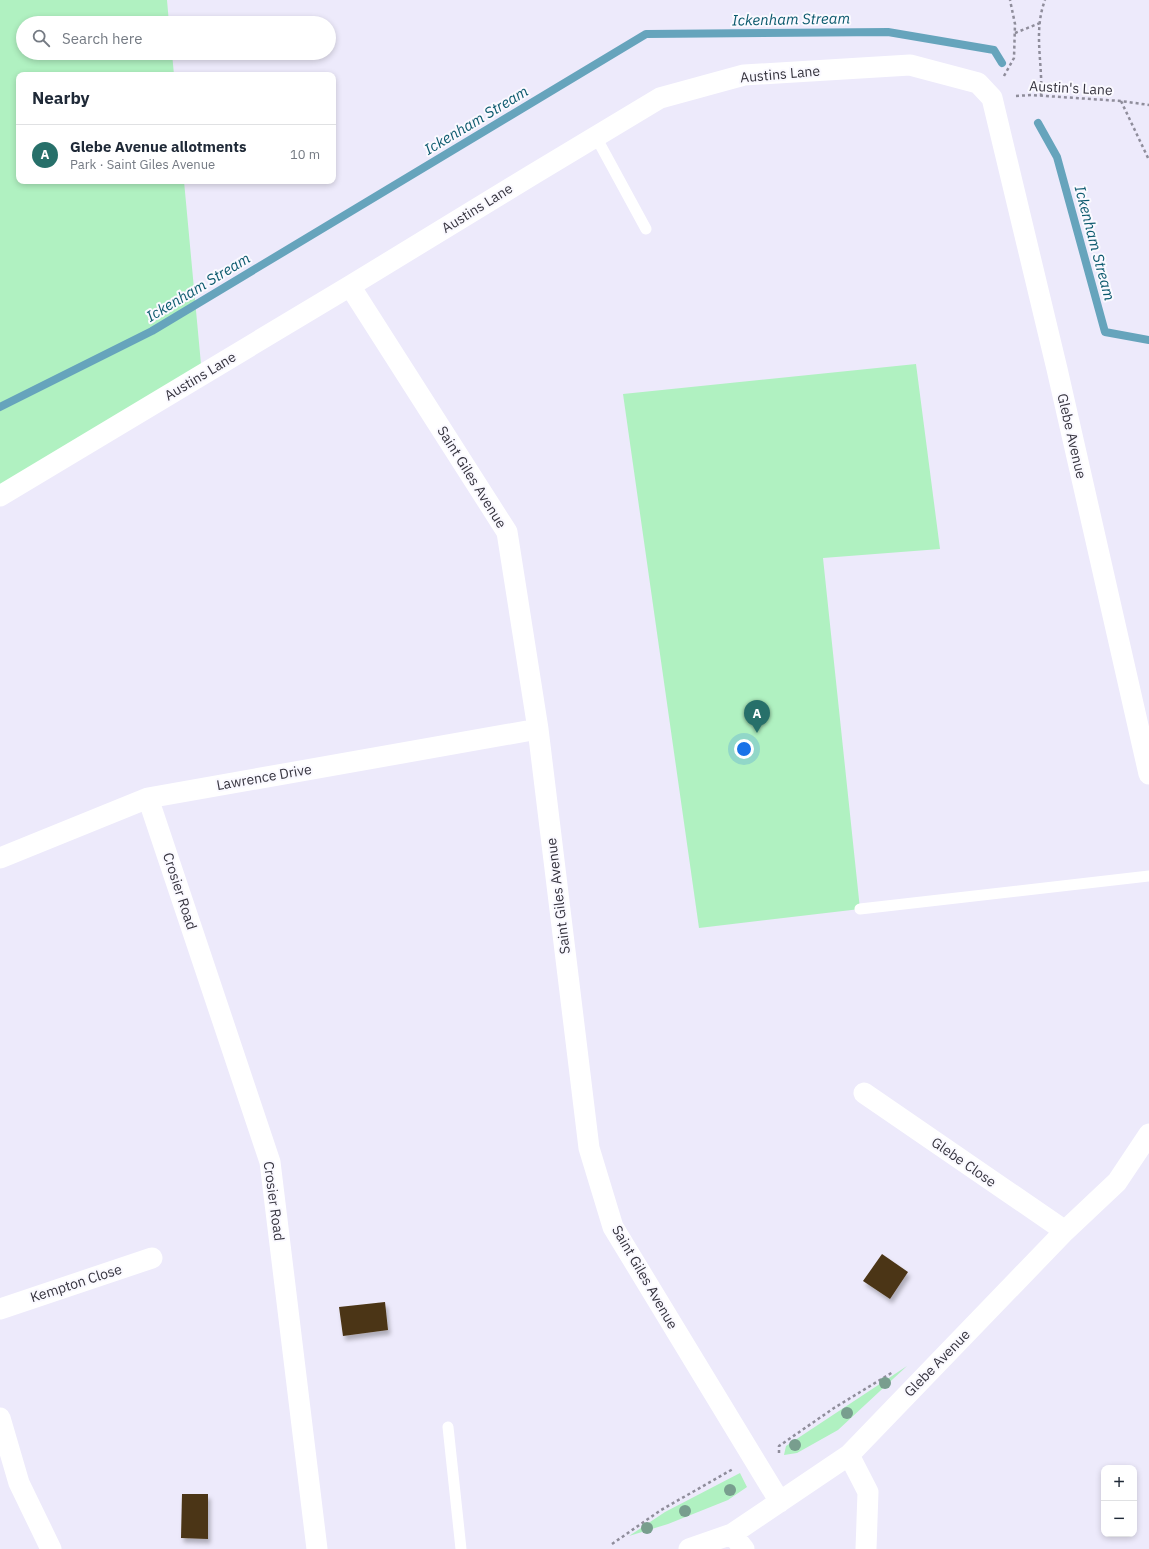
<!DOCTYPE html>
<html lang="en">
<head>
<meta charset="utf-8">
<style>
	:root { --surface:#fff; --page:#f6f6f7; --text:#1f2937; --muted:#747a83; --line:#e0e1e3; --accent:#27706a }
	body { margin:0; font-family:"IBM Plex Sans",sans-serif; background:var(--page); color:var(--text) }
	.controls { position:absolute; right:12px; bottom:12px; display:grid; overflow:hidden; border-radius:8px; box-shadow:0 2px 6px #0003 }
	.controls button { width:36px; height:36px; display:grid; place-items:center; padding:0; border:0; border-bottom:1px solid var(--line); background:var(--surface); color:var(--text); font:20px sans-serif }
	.you { position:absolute; left:744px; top:749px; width:14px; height:14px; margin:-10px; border:3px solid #fff; border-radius:50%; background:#1a73e8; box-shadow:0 0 0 6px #1a73e833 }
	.badge { display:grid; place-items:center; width:26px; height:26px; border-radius:50%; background:var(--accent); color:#fff; font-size:13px; font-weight:700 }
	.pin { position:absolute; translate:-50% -33px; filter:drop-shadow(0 1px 2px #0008) }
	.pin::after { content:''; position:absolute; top:21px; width:14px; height:12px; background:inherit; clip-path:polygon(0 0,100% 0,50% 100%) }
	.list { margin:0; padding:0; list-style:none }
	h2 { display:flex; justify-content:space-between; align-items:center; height:52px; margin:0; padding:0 16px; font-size:17px }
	h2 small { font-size:13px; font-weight:400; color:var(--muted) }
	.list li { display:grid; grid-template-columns:26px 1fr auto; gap:12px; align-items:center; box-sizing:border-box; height:60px; padding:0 16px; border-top:1px solid var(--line) }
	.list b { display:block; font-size:15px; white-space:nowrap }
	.list p { margin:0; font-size:13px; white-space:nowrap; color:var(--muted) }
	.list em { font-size:13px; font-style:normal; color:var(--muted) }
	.icon { flex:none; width:22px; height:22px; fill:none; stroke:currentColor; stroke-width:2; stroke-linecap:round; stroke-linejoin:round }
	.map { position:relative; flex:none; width:1149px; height:1549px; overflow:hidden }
	.search { position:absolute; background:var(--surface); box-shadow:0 2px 6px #0003; left:16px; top:16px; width:320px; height:44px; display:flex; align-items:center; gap:10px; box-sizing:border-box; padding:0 14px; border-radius:22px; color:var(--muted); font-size:15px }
	.panel { position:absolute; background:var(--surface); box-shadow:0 2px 6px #0003; left:16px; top:72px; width:320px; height:112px; border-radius:8px }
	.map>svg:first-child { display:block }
	.green { fill:#b0f1c1 }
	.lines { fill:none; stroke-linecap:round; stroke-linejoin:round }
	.stream { stroke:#66a4bc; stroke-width:8 }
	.building { fill:#4b3514; filter:url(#shadow) }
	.path { stroke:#8f8d9b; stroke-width:2.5; stroke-dasharray:3 3; stroke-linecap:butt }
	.service { stroke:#fff; stroke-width:11 }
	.minor { stroke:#fff; stroke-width:21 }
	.tree { fill:#789e8e }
	.labels { text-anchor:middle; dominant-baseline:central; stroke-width:4; stroke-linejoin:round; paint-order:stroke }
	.street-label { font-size:14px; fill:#36343f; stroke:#faf9ff }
	.water-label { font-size:15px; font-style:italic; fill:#0b596d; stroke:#faf9ff }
</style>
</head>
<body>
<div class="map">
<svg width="1149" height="1549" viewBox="0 0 1149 1549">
	<defs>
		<filter id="shadow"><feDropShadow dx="2.5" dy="4.5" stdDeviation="2" flood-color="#0004"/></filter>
	</defs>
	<rect width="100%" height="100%" fill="#edeafb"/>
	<path class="green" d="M0,0H167L169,23H23V53H172L174,75H19V181H184L202,375L0,496Z
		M916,364L940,549L823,558L860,909L699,928L623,394Z
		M907,1366L838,1430L797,1453L784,1455L786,1446Z
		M740,1473L747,1487L728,1500L668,1524L629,1536L665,1512Z"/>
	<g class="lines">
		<path class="stream" d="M1038,123L1057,157L1105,332L1149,340
			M0,407L152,331L646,34L888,32L994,50L1002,63"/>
	</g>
	<path class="building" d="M882,1254L908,1272L890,1299L863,1281Z
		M385,1302L388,1330L343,1336L339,1307Z
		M182,1494H208V1539L181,1538Z"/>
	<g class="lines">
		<path class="path" d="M1015,33L1040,23
			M1004,76L1014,58L1015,24L1010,0
			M1016,96L1031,95L1121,101L1149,105
			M1041,96C1043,63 1033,32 1045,0
			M1121,101L1149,160
			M779,1453V1446L834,1408L893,1372
			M612,1544L661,1510L733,1469"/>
		<path class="service" d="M596,137L646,229
			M860,909L1149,876
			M448,1427L461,1549"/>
		<path class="minor" d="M350,286L507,532L538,729L589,1148L613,1227L780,1502
			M0,496L350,286L532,175L660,98L744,75L910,65L978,83L992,98L1057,369L1149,774
			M148,798L270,1162L317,1549
			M0,858L148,798L538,729
			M864,1093L1065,1231
			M0,1309L152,1258
			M0,1418L19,1483L51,1549
			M849,1455L868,1492L866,1549
			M732,1534L744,1549
			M689,1549L732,1534L849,1455L1065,1231L1117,1182L1149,1134"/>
	</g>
	<g class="tree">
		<circle cx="885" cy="1383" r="6"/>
		<circle cx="847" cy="1413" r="6"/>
		<circle cx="795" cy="1445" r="6"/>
		<circle cx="730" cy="1490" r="6"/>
		<circle cx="685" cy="1511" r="6"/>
		<circle cx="647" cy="1528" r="6"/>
	</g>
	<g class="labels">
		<g class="street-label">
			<text transform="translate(780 74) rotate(-5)">Austins Lane</text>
			<text transform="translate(1071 88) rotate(3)">Austin's Lane</text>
			<text transform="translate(477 208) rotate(-32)">Austins Lane</text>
			<text transform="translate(200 376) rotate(-31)">Austins Lane</text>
			<text transform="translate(1072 436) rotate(77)">Glebe Avenue</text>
			<text transform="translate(472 477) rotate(58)">Saint Giles Avenue</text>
			<text transform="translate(264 777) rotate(-10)">Lawrence Drive</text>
			<text transform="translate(180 891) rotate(72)">Crosier Road</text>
			<text transform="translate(558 896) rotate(-97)">Saint Giles Avenue</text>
			<text transform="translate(964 1162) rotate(35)">Glebe Close</text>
			<text transform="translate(274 1201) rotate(82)">Crosier Road</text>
			<text transform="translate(645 1277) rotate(60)">Saint Giles Avenue</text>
			<text transform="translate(76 1283) rotate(-18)">Kempton Close</text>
			<text transform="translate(937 1363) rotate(-46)">Glebe Avenue</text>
		</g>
		<g class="water-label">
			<text transform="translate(791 19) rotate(-1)">Ickenham Stream</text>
			<text transform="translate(476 120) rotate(-31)">Ickenham Stream</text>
			<text transform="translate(1095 243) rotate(75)">Ickenham Stream</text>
			<text transform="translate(198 287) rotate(-31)">Ickenham Stream</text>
		</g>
	</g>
</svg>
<div class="controls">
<button>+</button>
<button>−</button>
</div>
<div class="you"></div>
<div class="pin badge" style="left:757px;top:733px">A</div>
<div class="search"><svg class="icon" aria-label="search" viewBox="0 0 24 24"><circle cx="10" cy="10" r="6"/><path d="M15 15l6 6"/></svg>Search here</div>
<section class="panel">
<h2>Nearby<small></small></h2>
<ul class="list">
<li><span class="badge">A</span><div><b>Glebe Avenue allotments</b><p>Park · Saint Giles Avenue</p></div><em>10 m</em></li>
</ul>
</section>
</div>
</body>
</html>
